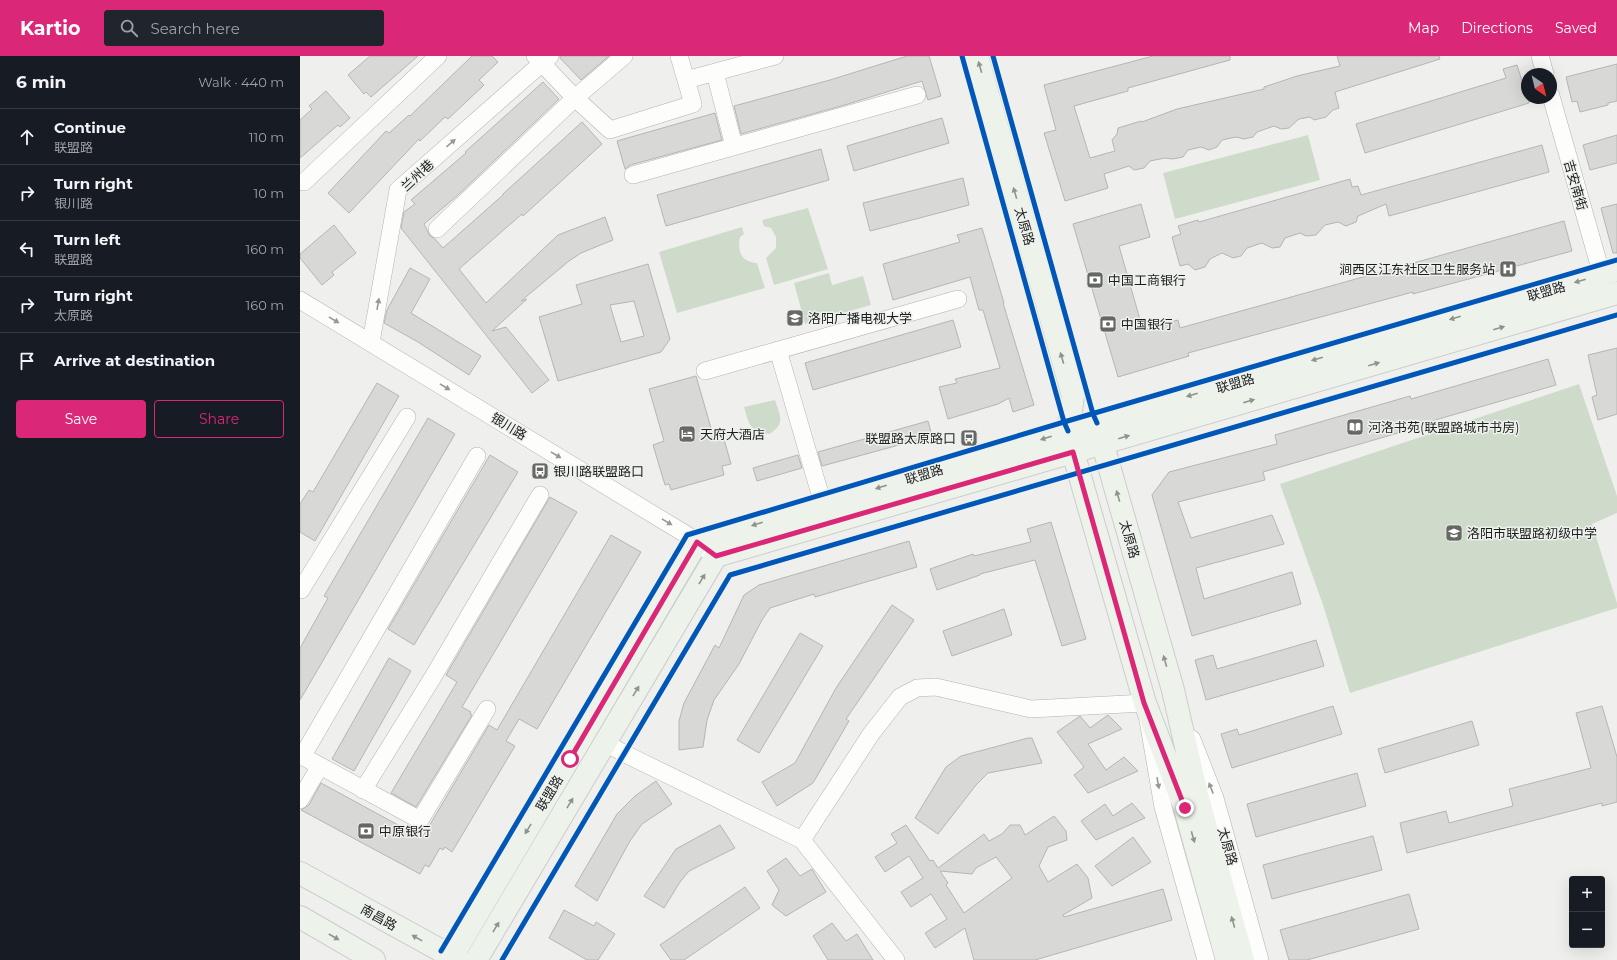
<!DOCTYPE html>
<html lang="en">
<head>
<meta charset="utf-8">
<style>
	:root { --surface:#171b24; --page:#20242c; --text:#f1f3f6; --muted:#9ea1a6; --line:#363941; --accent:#db2777 }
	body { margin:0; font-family:Montserrat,"Noto Sans SC",sans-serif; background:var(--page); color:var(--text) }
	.controls { position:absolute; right:12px; bottom:12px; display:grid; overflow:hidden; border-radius:4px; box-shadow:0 4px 16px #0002 }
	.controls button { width:36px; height:36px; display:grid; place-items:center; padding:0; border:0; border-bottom:1px solid var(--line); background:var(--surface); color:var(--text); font:20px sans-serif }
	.compass { position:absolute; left:1221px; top:12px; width:36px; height:36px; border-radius:50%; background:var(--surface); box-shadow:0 4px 16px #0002; rotate:145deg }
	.stop { position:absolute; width:12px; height:12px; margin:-9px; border:3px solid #db2777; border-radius:50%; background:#fff }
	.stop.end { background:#db2777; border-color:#fff; box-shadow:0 1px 4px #0008 }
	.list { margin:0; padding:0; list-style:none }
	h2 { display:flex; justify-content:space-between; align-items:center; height:52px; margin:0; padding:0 16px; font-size:17px }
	h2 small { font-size:13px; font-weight:400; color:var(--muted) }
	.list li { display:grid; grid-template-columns:26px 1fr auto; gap:12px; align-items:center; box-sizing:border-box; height:56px; padding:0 16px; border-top:1px solid var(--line) }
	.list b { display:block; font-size:15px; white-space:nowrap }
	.list p { margin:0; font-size:13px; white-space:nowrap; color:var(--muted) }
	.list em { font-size:13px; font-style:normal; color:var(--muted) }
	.actions { display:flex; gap:8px; padding:12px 16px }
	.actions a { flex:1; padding:9px 0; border:1px solid var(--accent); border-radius:4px; text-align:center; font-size:14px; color:var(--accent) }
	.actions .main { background:var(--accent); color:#fff }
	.icon { flex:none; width:22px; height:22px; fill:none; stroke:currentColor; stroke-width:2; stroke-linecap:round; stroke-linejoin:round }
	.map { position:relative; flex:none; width:1317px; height:904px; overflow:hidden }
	header { display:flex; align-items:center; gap:24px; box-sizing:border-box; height:56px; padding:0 20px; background:var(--accent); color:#fff }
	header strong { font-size:19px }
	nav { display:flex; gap:22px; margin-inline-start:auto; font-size:14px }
	.search { width:280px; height:36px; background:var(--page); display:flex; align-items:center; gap:10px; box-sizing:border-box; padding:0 14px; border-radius:4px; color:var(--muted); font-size:15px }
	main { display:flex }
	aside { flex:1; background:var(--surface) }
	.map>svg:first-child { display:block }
	.green { fill:#cfdbca }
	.building { fill:#d8d9d7; stroke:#b5b6b4; fill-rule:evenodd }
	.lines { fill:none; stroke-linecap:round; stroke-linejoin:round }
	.minor-casing { stroke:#b2b3b1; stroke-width:18 }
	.major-casing { stroke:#cccccb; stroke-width:24 }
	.minor { stroke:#fdfdfc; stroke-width:17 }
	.major { stroke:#edf3eb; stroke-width:22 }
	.cycleway-casing { stroke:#eef1ed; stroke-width:8 }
	.cycleway { stroke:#0057b8; stroke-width:5 }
	.oneway { fill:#8f938e }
	.oneway2 { fill:#989997 }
	.route { stroke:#db2777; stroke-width:5 }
	.labels { text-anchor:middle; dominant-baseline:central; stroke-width:3; stroke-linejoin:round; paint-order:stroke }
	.street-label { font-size:13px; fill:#1c1e1c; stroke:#eef1ed }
	.poi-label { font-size:13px; fill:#1c1e1c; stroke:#eef1ed; text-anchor:start }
</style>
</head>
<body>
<header>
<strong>Kartio</strong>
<div class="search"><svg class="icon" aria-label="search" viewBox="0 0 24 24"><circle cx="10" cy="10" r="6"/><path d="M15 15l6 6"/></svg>Search here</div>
<nav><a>Map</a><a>Directions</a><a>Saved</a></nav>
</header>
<main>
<aside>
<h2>6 min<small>Walk · 440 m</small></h2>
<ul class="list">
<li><svg class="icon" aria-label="ahead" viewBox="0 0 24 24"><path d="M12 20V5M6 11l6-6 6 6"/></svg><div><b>Continue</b><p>联盟路</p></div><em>110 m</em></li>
<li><svg class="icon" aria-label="right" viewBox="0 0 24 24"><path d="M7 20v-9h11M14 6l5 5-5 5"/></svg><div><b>Turn right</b><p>银川路</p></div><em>10 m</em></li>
<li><svg class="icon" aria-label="left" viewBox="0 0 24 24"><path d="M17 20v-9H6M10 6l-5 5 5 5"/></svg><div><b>Turn left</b><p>联盟路</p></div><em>160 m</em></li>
<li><svg class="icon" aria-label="right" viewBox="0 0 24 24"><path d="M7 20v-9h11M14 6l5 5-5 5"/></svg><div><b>Turn right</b><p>太原路</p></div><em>160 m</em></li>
<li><svg class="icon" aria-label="arrive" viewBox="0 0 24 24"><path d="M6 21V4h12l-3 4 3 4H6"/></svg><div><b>Arrive at destination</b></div></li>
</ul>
<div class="actions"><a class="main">Save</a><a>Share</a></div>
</aside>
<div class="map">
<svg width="1317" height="904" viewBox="0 0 1317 904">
	<rect width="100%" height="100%" fill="#eff0ee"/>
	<path class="green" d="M1008,79L1020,124L875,163L863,117Z
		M508,152L528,213L474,229L466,202L476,192V181L471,172L464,170L462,164Z
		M442,171L444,178L440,181C437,195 441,206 457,207L465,232L377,257L359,196Z
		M529,217L532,229L563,220L571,249L505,268L494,227Z
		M1279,328L1317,440V457L1292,468L1317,547V552L1050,637L1024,552L980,428Z
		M475,344C480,360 486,368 469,378C449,376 449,367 444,351Z"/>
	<path class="building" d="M70,0H118L71,41L66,36L64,38L48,19Z
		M172,0H192L198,6L179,24L184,29L148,63L145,61L120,85L119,83L49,157L28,137L86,75L89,77L109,59L110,60Z
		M260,0H309L281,24L260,2Z
		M607,0H629L641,40L628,44L622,25L548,48L441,78L434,50L530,24Z
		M853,0H930V4L828,32V35L774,50L790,102L815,95L812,84L817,78L818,72L841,65L842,66L877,53L964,33V31L997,20L1040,10L1037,0H1139L1140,3L1035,36L1039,52L1033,54L1026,61L1014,64L1010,61L999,63L989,72L981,73L974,70L957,76L953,81L944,83L936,81L922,84L917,91L909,94L901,91L888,94L883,101L873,103L865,102L850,105L844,112L834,114L829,110L804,118L808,132L765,145L744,77L756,74L744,29Z
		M1317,8V45L1308,47V49L1280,56L1277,45L1272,46L1266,21Z
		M1217,9L1229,47L1065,97L1056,68L1206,22L1203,13Z
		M243,26L259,43L158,139L124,168L130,180L135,183L143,192L203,139V138L282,66L302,88L223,160L222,158L159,213L186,247L258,179L305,161L313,184L281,197L269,205L221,245L227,243L192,275L206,271L249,324L232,337L101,172L104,156L115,148L111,144L166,97L165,96Z
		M26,35L50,62L40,71L38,69L0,102V64L12,53L9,50Z
		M415,57L422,84L330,109L325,113L317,85Z
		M642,62L649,87L554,115L547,90Z
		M1317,79V107L1290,114L1283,89Z
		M1242,89L1249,116L1089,160L1086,148L1058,160L1056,166L1046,170L1038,166L1025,169L1016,179L1006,180L1000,177L985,182L980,191L972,192L962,187L947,192L941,200L933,202L922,197L910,203L905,211L895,214L888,208L880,210L872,181L881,178L878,170L898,164L899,166L1050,123L1052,131L1058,130L1061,139Z
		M521,93L529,124L366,170L357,139Z
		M663,122L669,149L570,175L563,147Z
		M841,148L850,181L819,190L843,274L878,264L880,272L1264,165L1272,195L1113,238V236L888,297L889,300L818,321L773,168Z
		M1317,148V197H1313L1301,152Z
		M34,169L56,197L32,216L34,219L22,229L0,202V198Z
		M682,172L704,247H703L734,349L713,356L709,342L698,348L648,363L639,331L657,327L655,323L700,312L683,254H679L670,221L593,244L583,208L660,186L657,179Z
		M348,208L370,283L361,296L258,325L239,261L282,248L276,229ZM334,245L344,280L321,286L310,249Z
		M110,212L130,223L111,257L181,300L169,319L118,286L84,267L87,254Z
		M653,264L661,291L513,334L505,307Z
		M1317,292V358L1298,364L1292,341L1297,339L1288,299Z
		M1248,303L1256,329L1118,369L1119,371L963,416L965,424L878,446L891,482L972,459L984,488L896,512L904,543L992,516L1001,548L892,580L852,439L869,416L977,388L975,379L1110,340L1111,343Z
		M396,320L413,379L422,376L431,408L422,410L424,419L371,434L369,428L365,429L353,389L364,385L349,333Z
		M77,327L99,340L15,485L0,476V448L9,434L13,436Z
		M128,362L155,378L0,644V592L28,542L24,540Z
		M628,365L632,380L522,410L518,396Z
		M190,399L218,416L114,589L88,573Z
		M498,399L502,412L457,425L453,412Z
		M250,441L277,456L162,651L171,656L170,658L172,659L116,751L91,737L157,626L146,619Z
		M751,466L786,583L762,590L735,504L680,518V519L637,534L630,513L673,498L674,500L731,486L727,473Z
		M311,479L341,496L237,673L219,663L206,685L215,690L152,796L145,791L143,794L140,792L129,811L125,809L120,818L1,754L9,749L21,727L122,782L189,669L197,674Z
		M609,485L617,511L515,541L514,538L470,552L462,564L439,608L414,644L407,664L403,691L379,694V665L384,647L415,589L419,592L444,539L459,529Z
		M592,549L614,564L546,663L549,665L513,727L477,750L462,726L495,707L536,632Z
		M704,553L712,579L652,600L643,575Z
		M500,577L523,590L459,697L437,684Z
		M1016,584L1024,610L906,644L895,604L913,599L917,613Z
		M89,602L111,615L54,715L32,703Z
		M1033,650L1042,678L932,712L921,678L937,673L939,679Z
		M1302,650L1317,701V746L1302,750V747L1107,797L1100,767L1146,755L1149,767L1213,750L1209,733L1291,712L1276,657Z
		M808,659L822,673L788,688L806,714L824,701L838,715L788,737L774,719L784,711L757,676L780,660L790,672Z
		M1172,665L1179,689L1085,717L1078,693Z
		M728,682H732L742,707L688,717L676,729L638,778L615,762L646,711L661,700Z
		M1057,717L1066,750L956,781L947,748Z
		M356,725L372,748L342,768L330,785L297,845L275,830L317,758L335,740Z
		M832,747L845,762L796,784L781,765L805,748L813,760Z
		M754,760L766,775L767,784L748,791L739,810L748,826L777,808L788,822L792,842L763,859L764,861L863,833L872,864L735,904H674L665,872L635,892L625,877L647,863L631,838L611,851L601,836L623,822L609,800L585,816L575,801L597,787L591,778L606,769L630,805L633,804L638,812L684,778L689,785L702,778L710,769H720L725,779ZM696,801L712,822L664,857L646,829L648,827L640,815L672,818L676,812Z
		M420,769L435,792L389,815L380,826L364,852L344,840L376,793Z
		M1073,780L1082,814L972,843L963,809Z
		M833,781L851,806L812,830L795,810Z
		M486,802L500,820L512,813L526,836L486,860L472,849L479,834L467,815Z
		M445,831L460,852L384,904H371L360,889Z
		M1109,838L1119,873L1007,904H989L980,874Z
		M264,854L294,870L296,866L315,878L298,904H287L249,882Z
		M532,867L546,885L557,878L573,904H528L513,880Z"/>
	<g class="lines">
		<g class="minor-casing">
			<path id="minor" d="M235,0L275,42L310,74L393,48L379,0
				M1240,0L1245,18
				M415,17L434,90
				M386,24L475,0
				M1251,40L1299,209L1303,218
				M333,119L617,39
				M4,126L138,0
				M137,173L275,42L324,0
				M0,244L387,479L407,494
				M71,286L98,134L250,0
				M478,294L520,438L524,447
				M405,315L658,243
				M1,534L107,361
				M892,683L915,742L960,904
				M306,687L325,698L502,784L596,904
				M0,699L120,764L187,653
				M2,701L177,400
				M63,734L133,621L240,439
				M0,744L20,710
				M502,784L571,678L600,641L617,632L636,631L731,653L845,647L863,751L906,904"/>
		</g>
		<g class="major-casing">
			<path id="major" d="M677,0L773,340L768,375L773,396L845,647L885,752L927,904
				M799,375L873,634L897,739L943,904
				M0,817L158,904
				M0,861L74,904
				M150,904L397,486L768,375L1317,214
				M176,904L416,500L1317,237"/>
		</g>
		<use href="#minor" class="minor"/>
		<use href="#major" class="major"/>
		<g class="cycleway-casing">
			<path id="cycleway" d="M662,0L764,366L768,375
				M693,0L793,358L797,367
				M141,895L387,479L764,366L1317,204
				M202,904L430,519L1317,259"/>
		</g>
		<use href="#cycleway" class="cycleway"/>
	</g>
	<defs><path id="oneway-solid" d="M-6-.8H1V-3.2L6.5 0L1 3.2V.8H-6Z"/></defs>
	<g class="oneway">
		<use href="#oneway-solid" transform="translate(680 11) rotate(-106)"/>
		<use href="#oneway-solid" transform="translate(715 137) rotate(-106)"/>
		<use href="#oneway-solid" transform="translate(1280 225) rotate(164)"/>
		<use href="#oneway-solid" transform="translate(1155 262) rotate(164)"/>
		<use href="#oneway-solid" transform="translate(1199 272) rotate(-16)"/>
		<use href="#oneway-solid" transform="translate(762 302) rotate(-106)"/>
		<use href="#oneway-solid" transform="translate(1017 303) rotate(164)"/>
		<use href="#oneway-solid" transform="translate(1074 308) rotate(-16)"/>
		<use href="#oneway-solid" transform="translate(892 339) rotate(164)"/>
		<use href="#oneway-solid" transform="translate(949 345) rotate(-16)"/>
		<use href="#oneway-solid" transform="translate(824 381) rotate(-16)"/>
		<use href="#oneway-solid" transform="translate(746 382) rotate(163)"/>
		<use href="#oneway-solid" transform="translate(581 431) rotate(163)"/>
		<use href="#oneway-solid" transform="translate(818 440) rotate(-106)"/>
		<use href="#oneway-solid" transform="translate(457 468) rotate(163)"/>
		<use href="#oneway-solid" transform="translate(402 523) rotate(-59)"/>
		<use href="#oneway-solid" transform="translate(865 605) rotate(-106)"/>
		<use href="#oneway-solid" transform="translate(336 635) rotate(-59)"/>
		<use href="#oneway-solid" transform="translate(270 747) rotate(-59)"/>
		<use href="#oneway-solid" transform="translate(228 773) rotate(121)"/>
		<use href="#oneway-solid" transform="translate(893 781) rotate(74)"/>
		<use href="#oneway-solid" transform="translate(933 866) rotate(-106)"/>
		<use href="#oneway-solid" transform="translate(196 871) rotate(-59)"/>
		<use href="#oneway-solid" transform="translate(34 881) rotate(30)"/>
		<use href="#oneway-solid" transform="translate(117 882) rotate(-151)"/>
	</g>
	<g class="oneway2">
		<use href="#oneway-solid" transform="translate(151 87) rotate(-41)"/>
		<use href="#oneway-solid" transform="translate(78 248) rotate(-80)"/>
		<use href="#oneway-solid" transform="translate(34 264) rotate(31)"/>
		<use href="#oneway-solid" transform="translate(145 331) rotate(31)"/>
		<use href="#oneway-solid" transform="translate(256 399) rotate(31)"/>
		<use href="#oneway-solid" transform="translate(367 466) rotate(31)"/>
		<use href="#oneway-solid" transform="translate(858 727) rotate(80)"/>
		<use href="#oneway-solid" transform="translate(911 732) rotate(-111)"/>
	</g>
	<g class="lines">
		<path class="route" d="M270,703L397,486L416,500L773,396L844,647L885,752"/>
	</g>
	<defs>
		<g id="hospital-square" transform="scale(0.9)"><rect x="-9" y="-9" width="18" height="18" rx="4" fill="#666866" stroke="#eef1ed"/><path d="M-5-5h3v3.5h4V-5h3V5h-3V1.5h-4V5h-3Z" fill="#fff"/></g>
		<g id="bank-square" transform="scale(0.9)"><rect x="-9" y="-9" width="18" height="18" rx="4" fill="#666866" stroke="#eef1ed"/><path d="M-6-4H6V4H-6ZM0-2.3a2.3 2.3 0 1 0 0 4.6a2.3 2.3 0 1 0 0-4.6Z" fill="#fff"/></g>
		<g id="school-square" transform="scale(0.9)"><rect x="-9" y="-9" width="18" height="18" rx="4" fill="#666866" stroke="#eef1ed"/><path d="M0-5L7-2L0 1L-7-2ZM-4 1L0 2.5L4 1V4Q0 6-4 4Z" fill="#fff"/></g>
		<g id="library-square" transform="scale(0.9)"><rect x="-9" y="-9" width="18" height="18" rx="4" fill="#666866" stroke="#eef1ed"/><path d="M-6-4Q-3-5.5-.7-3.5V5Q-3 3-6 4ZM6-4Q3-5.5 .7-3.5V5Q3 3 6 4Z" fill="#fff"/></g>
		<g id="hotel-square" transform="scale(0.9)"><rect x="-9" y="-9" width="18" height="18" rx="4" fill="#666866" stroke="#eef1ed"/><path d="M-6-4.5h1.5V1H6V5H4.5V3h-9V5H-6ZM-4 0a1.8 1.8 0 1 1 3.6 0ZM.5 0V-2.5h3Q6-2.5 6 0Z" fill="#fff"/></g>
		<g id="bus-square" transform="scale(0.9)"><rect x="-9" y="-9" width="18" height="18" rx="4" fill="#666866" stroke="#eef1ed"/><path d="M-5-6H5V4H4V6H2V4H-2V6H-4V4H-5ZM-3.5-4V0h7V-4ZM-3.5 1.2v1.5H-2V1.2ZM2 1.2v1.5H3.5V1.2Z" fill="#fff"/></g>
	</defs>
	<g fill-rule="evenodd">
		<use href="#hospital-square" x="1208" y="213"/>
		<use href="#bank-square" x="795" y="224"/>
		<use href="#school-square" x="495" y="262"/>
		<use href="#bank-square" x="808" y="268"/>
		<use href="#library-square" x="1055" y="371"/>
		<use href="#hotel-square" x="387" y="378"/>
		<use href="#bus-square" x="669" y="382"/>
		<use href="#bus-square" x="240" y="415"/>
		<use href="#school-square" x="1154" y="477"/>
		<use href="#bank-square" x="66" y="775"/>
	</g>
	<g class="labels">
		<g class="street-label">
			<text transform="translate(117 119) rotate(-43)">兰州巷</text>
			<text transform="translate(1276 129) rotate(74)">吉安南街</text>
			<text transform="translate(725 170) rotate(74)">太原路</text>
			<text transform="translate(1246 235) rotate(-16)">联盟路</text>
			<text transform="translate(935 327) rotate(-16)">联盟路</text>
			<text transform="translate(209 370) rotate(31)">银川路</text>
			<text transform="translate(624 418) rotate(-17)">联盟路</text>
			<text transform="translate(830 483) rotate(74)">太原路</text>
			<text transform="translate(249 737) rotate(-59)">联盟路</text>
			<text transform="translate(928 790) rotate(74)">太原路</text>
			<text transform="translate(79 861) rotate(29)">南昌路</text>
		</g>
		<g class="poi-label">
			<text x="1195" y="213" text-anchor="end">涧西区江东社区卫生服务站</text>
			<text x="808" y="224">中国工商银行</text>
			<text x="508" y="262">洛阳广播电视大学</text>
			<text x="821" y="268">中国银行</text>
			<text x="1068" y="371">河洛书苑(联盟路城市书房)</text>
			<text x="400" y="378">天府大酒店</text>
			<text x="656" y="382" text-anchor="end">联盟路太原路口</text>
			<text x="253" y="415">银川路联盟路口</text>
			<text x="1167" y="477">洛阳市联盟路初级中学</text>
			<text x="79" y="775">中原银行</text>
		</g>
	</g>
</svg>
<div class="controls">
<button>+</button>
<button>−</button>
</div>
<svg class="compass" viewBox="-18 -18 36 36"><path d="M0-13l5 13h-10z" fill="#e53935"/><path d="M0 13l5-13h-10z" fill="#9ea1a6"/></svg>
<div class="stop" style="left:270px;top:703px"></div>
<div class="stop end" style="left:885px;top:752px"></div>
</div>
</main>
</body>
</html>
